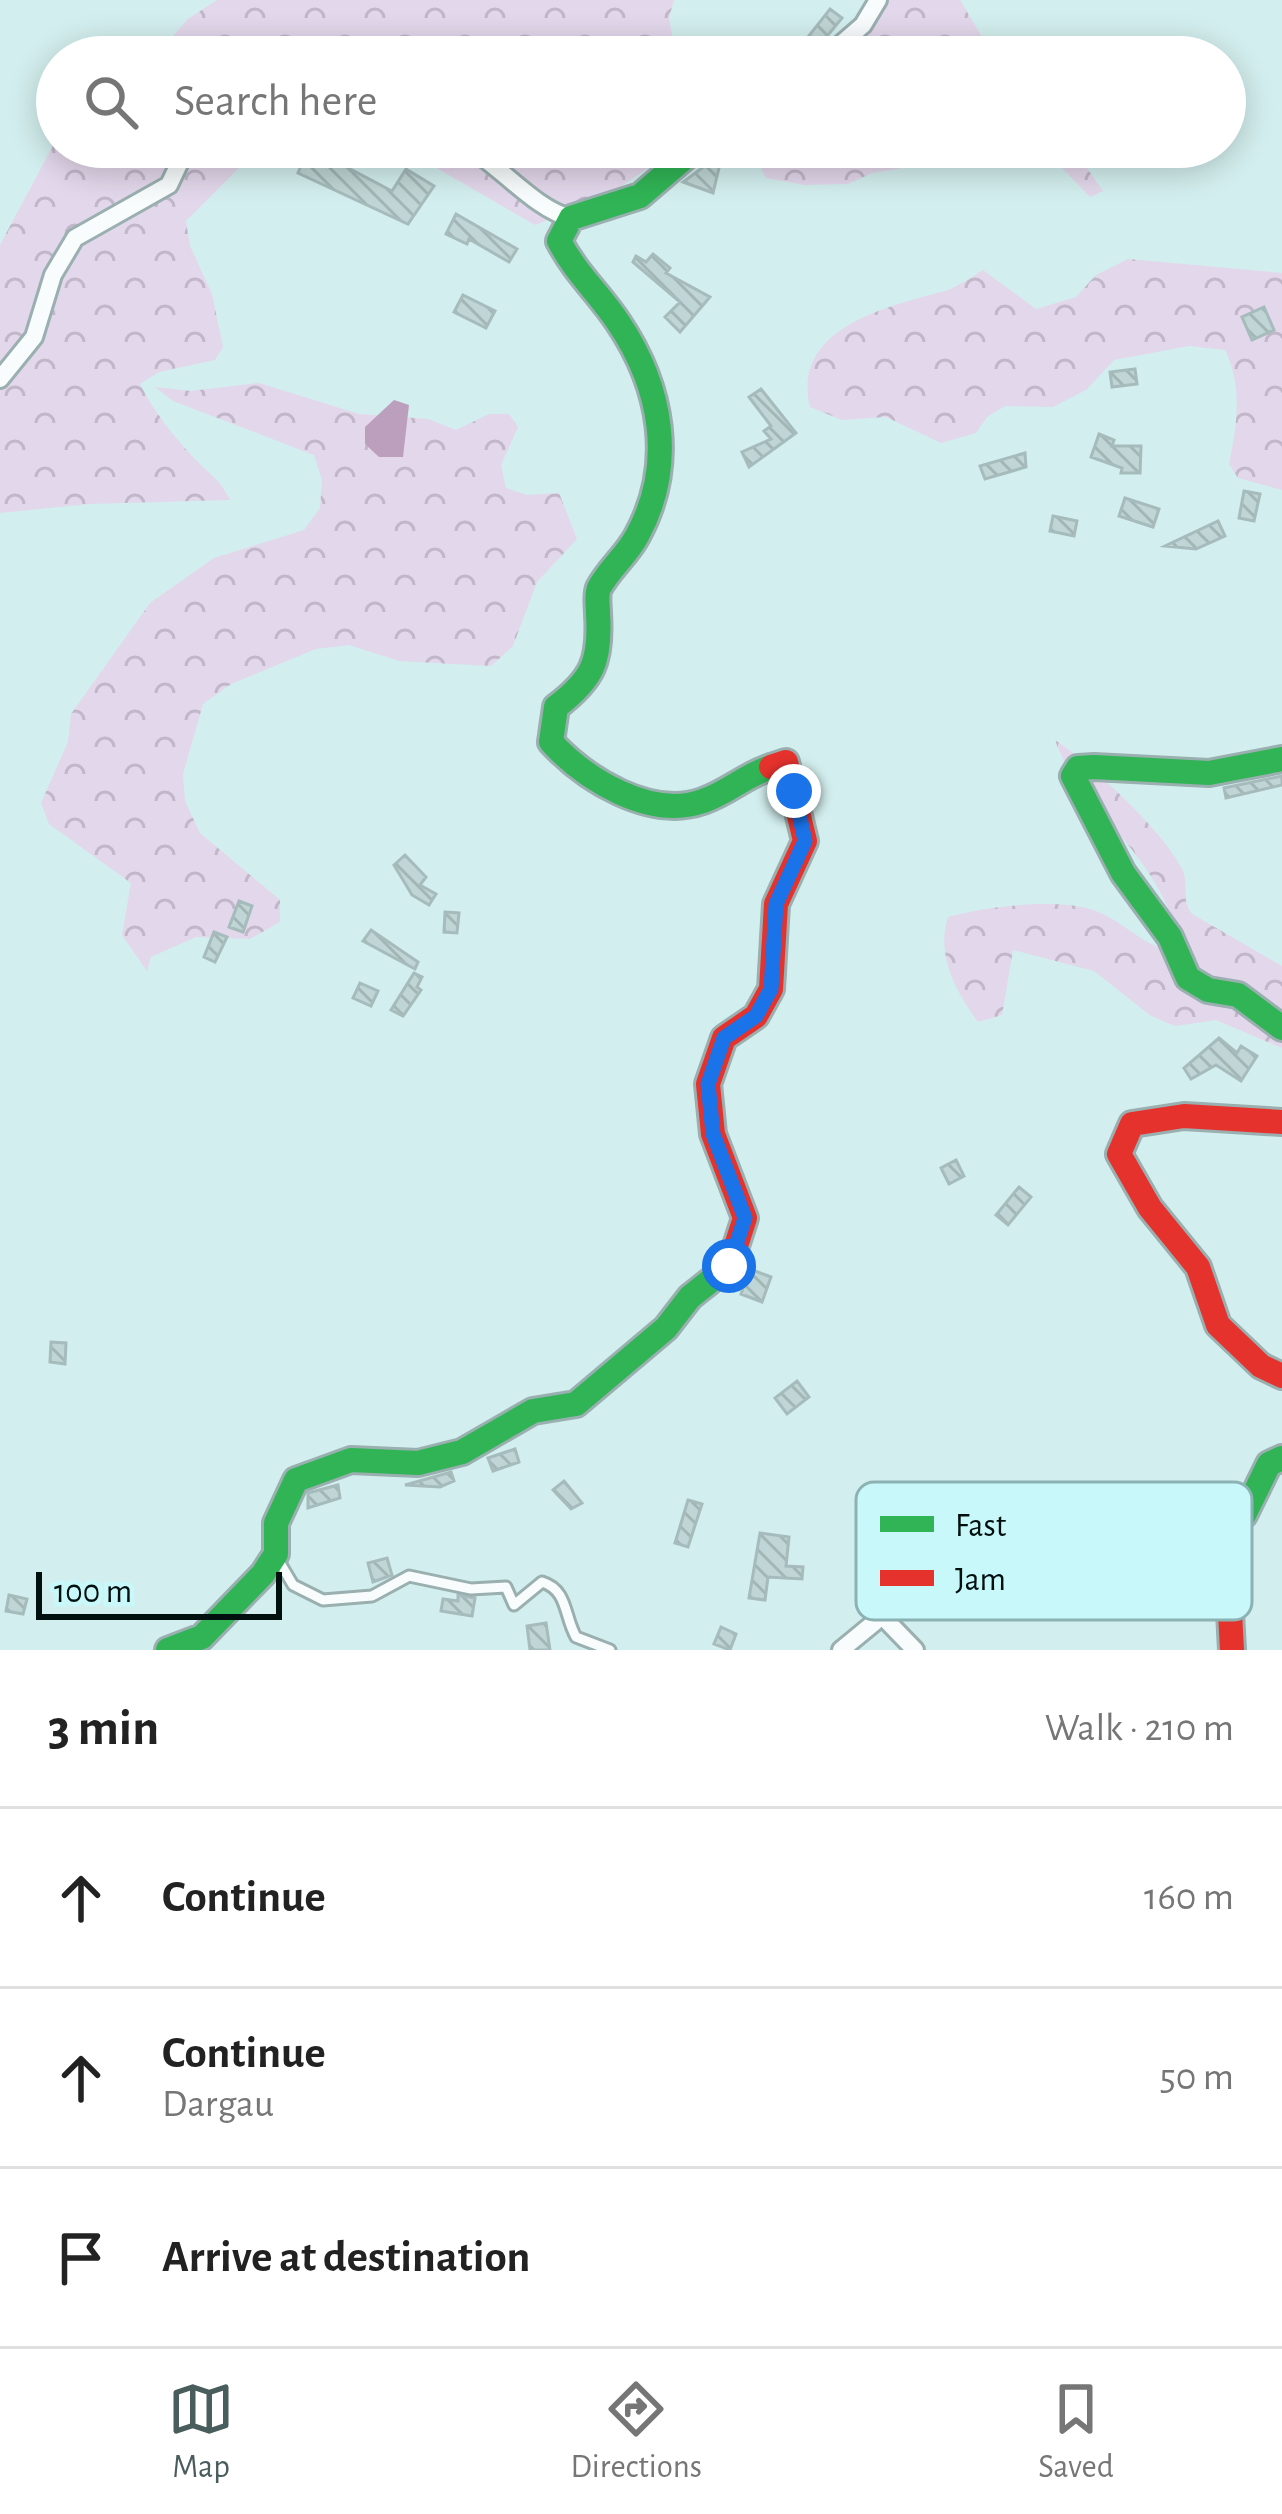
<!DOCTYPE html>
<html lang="en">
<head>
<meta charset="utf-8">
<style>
	:root { --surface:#fff; --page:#f6f6f6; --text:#222; --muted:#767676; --line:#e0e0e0; --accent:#4a5d5d }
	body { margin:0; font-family:"Alegreya Sans",sans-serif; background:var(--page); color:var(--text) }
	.scale { position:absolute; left:36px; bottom:30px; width:246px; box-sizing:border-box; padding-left:12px; border:6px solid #010f0f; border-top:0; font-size:33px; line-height:42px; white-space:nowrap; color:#010f0f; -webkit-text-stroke:9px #c8f8f9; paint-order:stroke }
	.stop { position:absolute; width:36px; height:36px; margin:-27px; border:9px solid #1a73e8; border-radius:50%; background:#fff }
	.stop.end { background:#1a73e8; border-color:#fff; box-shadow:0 3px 12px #0008 }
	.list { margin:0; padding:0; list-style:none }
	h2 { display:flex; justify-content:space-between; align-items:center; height:156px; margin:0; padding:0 48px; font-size:51px }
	h2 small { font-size:39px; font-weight:400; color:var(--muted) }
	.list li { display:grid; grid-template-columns:78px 1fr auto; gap:36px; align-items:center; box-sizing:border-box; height:180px; padding:0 48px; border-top:3px solid var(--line) }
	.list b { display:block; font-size:45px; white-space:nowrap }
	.list p { margin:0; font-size:39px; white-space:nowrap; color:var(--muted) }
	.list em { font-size:39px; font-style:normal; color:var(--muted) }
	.icon { flex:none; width:66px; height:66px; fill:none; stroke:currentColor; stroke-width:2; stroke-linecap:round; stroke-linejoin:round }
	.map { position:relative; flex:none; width:1282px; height:1650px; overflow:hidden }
	.search { position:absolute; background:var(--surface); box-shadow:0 6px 30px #0003; left:36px; right:36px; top:36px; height:132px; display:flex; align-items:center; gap:30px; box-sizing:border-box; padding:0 42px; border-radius:66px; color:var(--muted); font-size:45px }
	.sheet { height:696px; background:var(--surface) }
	nav { display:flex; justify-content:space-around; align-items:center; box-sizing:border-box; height:168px; border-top:3px solid var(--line); background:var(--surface); font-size:33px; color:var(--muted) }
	nav a { display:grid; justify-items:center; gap:6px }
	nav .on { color:var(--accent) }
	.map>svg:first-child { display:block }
	.forest { fill:url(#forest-crowns) }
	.water { fill:#bc9fbd }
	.building { fill:url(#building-back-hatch); stroke:#a6bbbc; stroke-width:3 }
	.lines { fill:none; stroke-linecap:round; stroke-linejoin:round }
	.lane-casing { stroke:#9aafaf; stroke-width:15 }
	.street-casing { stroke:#9aafaf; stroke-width:22 }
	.fast-casing { stroke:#9aafaf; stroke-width:30 }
	.jam-casing { stroke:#9aafaf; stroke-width:30 }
	.lane { stroke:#f8fcfc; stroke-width:9 }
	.street { stroke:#f8fcfc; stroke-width:16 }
	.fast { stroke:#30b455; stroke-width:24 }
	.jam { stroke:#e5322d; stroke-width:24 }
	.route { stroke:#1a73e8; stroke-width:15 }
	.key { fill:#c8f8f9; stroke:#8cb2b3; stroke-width:3 }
	.key-label { font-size:33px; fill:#010f0f }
</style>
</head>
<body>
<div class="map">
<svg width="1282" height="1650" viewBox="0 0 1282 1650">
	<defs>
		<pattern id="forest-crowns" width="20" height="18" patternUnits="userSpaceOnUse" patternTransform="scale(3)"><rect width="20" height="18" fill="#e3d7eb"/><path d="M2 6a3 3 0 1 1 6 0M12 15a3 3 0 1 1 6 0" fill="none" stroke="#c1b7c8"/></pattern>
		<pattern id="building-back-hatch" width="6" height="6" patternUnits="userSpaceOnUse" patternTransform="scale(3)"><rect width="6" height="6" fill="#c0d5d5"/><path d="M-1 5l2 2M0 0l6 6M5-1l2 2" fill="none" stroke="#a3b6b6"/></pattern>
	</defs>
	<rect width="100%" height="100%" fill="#d3eeee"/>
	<path class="forest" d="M217,0H674L669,18L676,57H155L188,19Z
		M885,0H960L994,57H845C862,39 866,15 885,0Z
		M57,138V147H260L186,221L190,246L212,294L223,347L215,360L159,372L140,384C153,410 172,434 192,456C207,472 220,479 230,500L88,504L0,513V245Z
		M400,147H679L607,196L535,225Z
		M750,147H937L914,166L872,173L848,184L805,185L766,178Z
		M1042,147H1072L1103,191L1090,197Z
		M1128,259L1282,273V490L1238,478L1229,464C1237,425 1243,386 1225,350L1189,346L1114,360L1086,390L1053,407L1005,406L987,417L976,433L941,443L886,417L842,420L810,407C791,329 885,307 941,292C955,289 970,278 983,270L1036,309L1076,297L1096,275Z
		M259,383L359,414L428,419L456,430L489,414H509L518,427L501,465L506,488L527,495L559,493L577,539L537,582L513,646L491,666L399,661L349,645L316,649L231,684L203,704L183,774L185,801L200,833L280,900V922L250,939L196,937L151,957L147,971L122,935L131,883L49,824L41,803L68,742L71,714L150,603L214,558L304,530L320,508L322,480L314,455L173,401L155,387L191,391Z
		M1055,740C1090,763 1164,832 1182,869C1190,886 1180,899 1192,914L1282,966V1048L1216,1020L1175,1026L1151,1016L1094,971L1013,950L1002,1015L978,1022C955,990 936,955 948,917C985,907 1059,897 1096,911C1127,923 1143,948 1178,952C1175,867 1077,807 1055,740Z"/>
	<path class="water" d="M394,400L409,405L403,457H379L365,444V427Z"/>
	<path class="building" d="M830,9L842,18L819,46L808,37Z
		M309,147L339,157L337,162L392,191L406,169L434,186L408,224L298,173Z
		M713,147H724L713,193L683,182L706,165Z
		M456,214L517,249L509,262L469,239L467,244L446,234Z
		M653,254L670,268L666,273L710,297L680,332L665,317L680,302L633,262L636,256L646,262Z
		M463,295L495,311L486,328L454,312Z
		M1264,307L1274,330L1252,340L1242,317Z
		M1135,369L1137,384L1112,387L1110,372Z
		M761,389L796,433L749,467L742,452L771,439L764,431L771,426L749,397Z
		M1099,434L1114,440L1112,446H1141L1140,473H1121L1122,468L1091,457Z
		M1025,453L1026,467L985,479L980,466Z
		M1244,491L1260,494L1254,521L1239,518Z
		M1125,498L1159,509L1153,527L1119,516Z
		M1053,516L1077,521L1074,536L1050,531Z
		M1218,521L1225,536L1196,549L1165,546Z
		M1282,776V785L1226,798L1224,788Z
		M405,855L426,877L420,885L436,894L429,905L412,895L394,865Z
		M239,901L252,906L243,932L229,927Z
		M445,912L459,913L457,933L444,932Z
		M371,930L418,962L415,969L363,941Z
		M214,932L227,937L215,962L204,957Z
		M414,973L422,977L417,987L421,990L403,1016L391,1010Z
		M360,983L378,991L371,1006L353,998Z
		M1219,1038L1237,1053L1241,1046L1257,1056L1241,1081L1216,1065L1191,1079L1184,1068Z
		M956,1160L964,1176L949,1184L941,1168Z
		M1019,1187L1031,1197L1008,1225L996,1215Z
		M750,1269L771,1277L762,1302L741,1294Z
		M51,1342L66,1343L65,1364L50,1362Z
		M797,1381L809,1397L787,1414L775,1398Z
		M515,1449L519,1462L493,1471L488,1458Z
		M451,1472L454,1481L440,1487L405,1485Z
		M564,1481L582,1503L571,1509L553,1490Z
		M338,1485L340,1498L308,1508V1493Z
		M688,1500L702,1504L688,1547L675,1543Z
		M760,1533L789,1537L786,1566L803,1567L802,1579L768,1577L765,1600L749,1598Z
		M387,1558L392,1575L373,1582L368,1563Z
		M9,1595L27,1599L23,1614L6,1611Z
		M458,1595L475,1598L472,1616L441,1611L443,1599L458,1601Z
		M546,1623L550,1650H530L527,1626Z
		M721,1627L736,1634L730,1650L714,1644Z"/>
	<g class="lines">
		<g class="lane-casing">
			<path id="lane" d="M277,1558L293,1585L323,1600L372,1596L409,1576L471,1589L506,1587L514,1605L542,1582C568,1590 564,1616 576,1637L610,1650"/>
		</g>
		<g class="street-casing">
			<path id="street" d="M826,57L863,25L878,0
				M468,147C500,166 536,210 571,218
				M0,379L34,337L53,275L75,238L169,185L187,147
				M1227,1556L1228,1536L1244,1515
				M884,1618L915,1650
				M841,1650L875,1622"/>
		</g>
		<g class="fast-casing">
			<path id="fast" d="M697,147L640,196L571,218L559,241C577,275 598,292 618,322C662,387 676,465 637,536C627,555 609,569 599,588C596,595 598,606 598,614C601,661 593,679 556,707L551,742C585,779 650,820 703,801C727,793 746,775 771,767
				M1282,759L1209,773L1094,767L1078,768L1073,776L1123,873L1170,937L1188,978L1208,990L1238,995L1282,1028
				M1244,1515L1269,1464L1282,1458
				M168,1650L202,1637L263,1574L276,1554V1523L296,1480L351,1460L418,1463L462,1452L533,1411L576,1404L666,1328L690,1297L729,1266L734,1252"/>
		</g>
		<g class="jam-casing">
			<path id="jam" d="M1282,1122L1184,1116L1132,1124L1119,1154L1150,1208L1198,1267L1218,1325L1261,1366L1282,1376
				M734,1252L745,1218L713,1134L708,1084L724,1038L756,1016L771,989L776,904L805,841L786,762L771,767
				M1227,1556L1232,1650"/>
		</g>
		<use href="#lane" class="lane"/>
		<use href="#street" class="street"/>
		<use href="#fast" class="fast"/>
		<use href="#jam" class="jam"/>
	</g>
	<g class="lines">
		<path class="route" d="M729,1266L745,1218L713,1134L708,1084L724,1038L756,1016L771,989L776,904L805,841L794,791"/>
	</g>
	<rect x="856" y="1482" width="396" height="138" rx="18" class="key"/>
	<rect x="880" y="1516" width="54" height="16" fill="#30b455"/>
	<rect x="880" y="1570" width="54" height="16" fill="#e5322d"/>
	<g class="key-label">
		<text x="955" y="1536">Fast</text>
		<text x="955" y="1590">Jam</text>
	</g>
</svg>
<div class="scale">100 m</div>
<div class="stop" style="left:729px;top:1266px"></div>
<div class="stop end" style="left:794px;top:791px"></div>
<div class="search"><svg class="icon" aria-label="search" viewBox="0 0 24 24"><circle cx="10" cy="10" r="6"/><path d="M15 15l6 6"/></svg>Search here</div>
</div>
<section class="sheet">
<h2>3 min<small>Walk · 210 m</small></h2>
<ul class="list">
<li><svg class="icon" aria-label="ahead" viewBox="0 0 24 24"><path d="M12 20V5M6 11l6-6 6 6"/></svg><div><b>Continue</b></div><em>160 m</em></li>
<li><svg class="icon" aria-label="ahead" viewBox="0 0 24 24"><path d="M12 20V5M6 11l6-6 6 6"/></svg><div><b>Continue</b><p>Dargau</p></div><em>50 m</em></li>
<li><svg class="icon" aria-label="arrive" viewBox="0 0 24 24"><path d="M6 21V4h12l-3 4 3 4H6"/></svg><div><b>Arrive at destination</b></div></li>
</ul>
</section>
<nav>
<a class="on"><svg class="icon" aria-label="map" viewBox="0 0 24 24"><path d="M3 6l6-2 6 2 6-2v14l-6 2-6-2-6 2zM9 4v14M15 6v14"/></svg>Map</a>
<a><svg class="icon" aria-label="directions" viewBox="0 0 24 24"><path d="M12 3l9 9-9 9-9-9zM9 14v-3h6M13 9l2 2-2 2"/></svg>Directions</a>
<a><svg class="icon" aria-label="saved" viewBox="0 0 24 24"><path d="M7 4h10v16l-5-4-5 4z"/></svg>Saved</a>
</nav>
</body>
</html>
